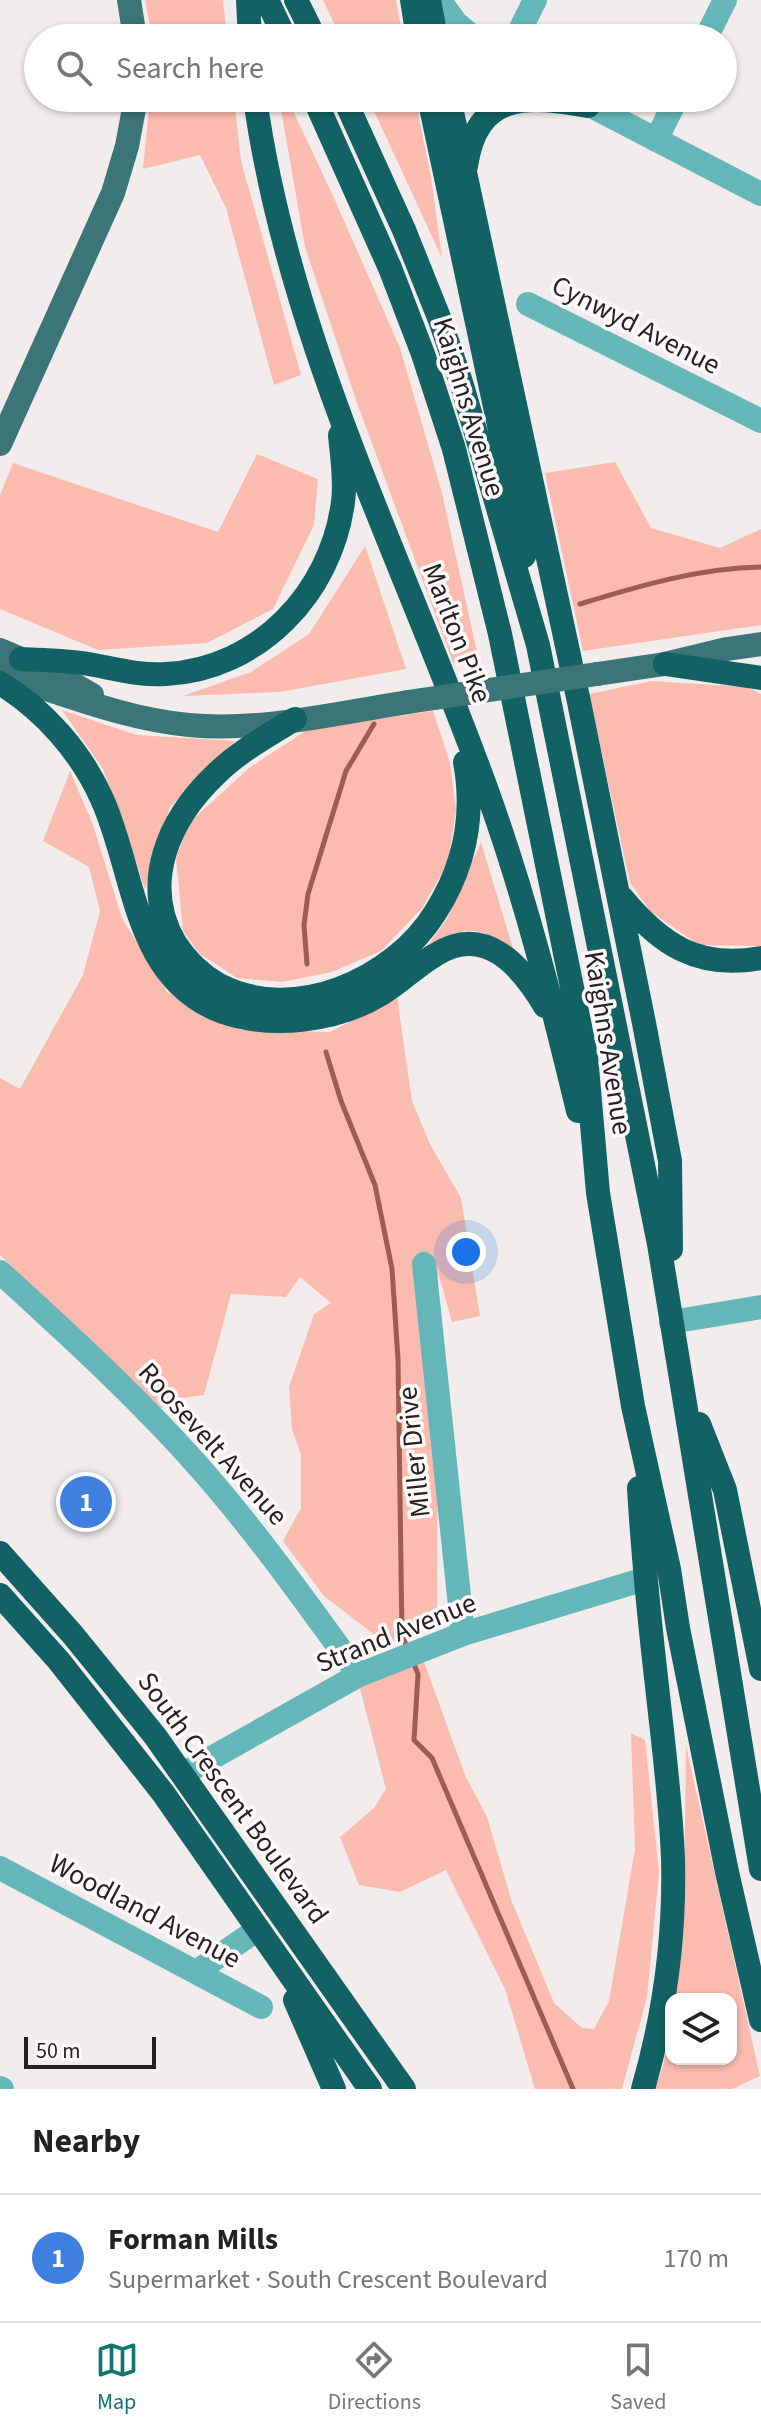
<!DOCTYPE html>
<html lang="en">
<head>
<meta charset="utf-8">
<style>
	:root { --surface:#fff; --page:#f2f2f2; --text:#222; --muted:#767676; --line:#e0e0e0; --accent:#0f766e }
	body { margin:0; font-family:"Source Sans 3",sans-serif; background:var(--page); color:var(--text) }
	.controls { position:absolute; right:24px; bottom:24px; display:grid; overflow:hidden; border-radius:16px; box-shadow:0 2px 6px #0004 }
	.controls button { width:72px; height:72px; display:grid; place-items:center; padding:0; border:0; border-bottom:2px solid var(--line); background:var(--surface); color:var(--text); font:40px sans-serif }
	.scale { position:absolute; left:24px; bottom:20px; width:132px; box-sizing:border-box; padding-left:8px; border:4px solid #242222; border-top:0; font-size:22px; line-height:28px; white-space:nowrap; color:#242222; -webkit-text-stroke:6px #fffaf9; paint-order:stroke }
	.you { position:absolute; left:466px; top:1252px; width:28px; height:28px; margin:-20px; border:6px solid #fff; border-radius:50%; background:#1a73e8; box-shadow:0 0 0 12px #1a73e833 }
	.badge { display:grid; place-items:center; width:52px; height:52px; border-radius:50%; background:var(--accent); color:#fff; font-size:26px; font-weight:700 }
	.pin { position:absolute; translate:-50% -50%; border:4px solid #fff; box-shadow:0 2px 8px #0006 }
	.list { margin:0; padding:0; list-style:none }
	h2 { display:flex; justify-content:space-between; align-items:center; height:104px; margin:0; padding:0 32px; font-size:34px }
	h2 small { font-size:26px; font-weight:400; color:var(--muted) }
	.list li { display:grid; grid-template-columns:52px 1fr auto; gap:24px; align-items:center; box-sizing:border-box; height:128px; padding:0 32px; border-top:2px solid var(--line) }
	.list b { display:block; font-size:30px; white-space:nowrap }
	.list p { margin:0; font-size:26px; white-space:nowrap; color:var(--muted) }
	.list em { font-size:26px; font-style:normal; color:var(--muted) }
	.icon { flex:none; width:44px; height:44px; fill:none; stroke:currentColor; stroke-width:2; stroke-linecap:round; stroke-linejoin:round }
	.map { position:relative; flex:none; width:761px; height:2089px; overflow:hidden }
	.search { position:absolute; background:var(--surface); box-shadow:0 2px 6px #0004; left:24px; right:24px; top:24px; height:88px; display:flex; align-items:center; gap:20px; box-sizing:border-box; padding:0 28px; border-radius:44px; color:var(--muted); font-size:30px }
	.sheet { height:232px; background:var(--surface) }
	nav { display:flex; justify-content:space-around; align-items:center; box-sizing:border-box; height:112px; border-top:2px solid var(--line); background:var(--surface); font-size:22px; color:var(--muted) }
	nav a { display:grid; justify-items:center; gap:4px }
	nav .on { color:var(--accent) }
	.map>svg:first-child { display:block }
	.green { fill:#fbbbaf }
	.lines { fill:none; stroke-linecap:round; stroke-linejoin:round }
	.stream { stroke:#9e5d52; stroke-width:5 }
	.minor { stroke:#64b6b9; stroke-width:24 }
	.major { stroke:#3c7578; stroke-width:24 }
	.highway { stroke:#126164; stroke-width:24 }
	.major-bridge { stroke:#3c7578; stroke-width:24 }
	.labels { text-anchor:middle; dominant-baseline:central; stroke-width:7; stroke-linejoin:round; paint-order:stroke }
	.street-label { font-size:28px; fill:#242222; stroke:#fffaf9 }
</style>
</head>
<body>
<div class="map">
<svg width="761" height="2089" viewBox="0 0 761 2089">
	<rect width="100%" height="100%" fill="#f2edec"/>
	<path class="green" d="M145,0H223L227,38H152Z
		M323,0H396L403,38H341Z
		M150,98H234L241,161L301,375L274,385L226,208L200,155L143,169Z
		M279,98H287L334,198L400,348L442,493L479,661L453,663L356,400L305,247Z
		M368,98H415L431,177L442,258Z
		M257,454L318,479L314,525L273,609L207,643L98,650L0,609V495L13,463L218,532Z
		M615,462L651,528L720,548L761,529V625L583,651L545,473Z
		M365,546L406,669L280,692L183,696L251,672L309,634Z
		M652,681L747,687L761,694V946L699,945L651,912L630,883L589,694Z
		M62,710L137,735L235,741L170,807L145,889L103,769Z
		M433,711L450,763L456,810L448,862L423,907L381,951L332,972L282,982L237,978L199,953L183,931L176,858L189,823L249,768L310,728Z
		M70,771L93,825L122,918L167,992L241,1030L330,1032L397,997L412,1101L430,1144L461,1198L480,1316L452,1322L438,1272L437,1625L392,1643L376,1636L324,1596L283,1541L301,1508V1455L292,1429L289,1387L314,1314L331,1303L300,1277L286,1297L231,1294L204,1395L176,1399L160,1409L0,1255V1078L20,1089L83,975L100,911L89,867L43,841Z
		M481,842L514,952C478,924 468,926 428,945L447,919Z
		M424,1662L465,1775L487,1817L512,1902L554,2003L582,2028L594,2029L609,2001L635,1849L631,1733L645,1740L659,1872L647,1997L622,2089H535L505,1989L446,1870L400,1892L359,1885L340,1837L374,1808L386,1789L358,1681Z
		M686,1746L760,2076L732,2089H655L664,2063L671,2012V2059H731V1999H673L684,1919Z"/>
	<g class="lines">
		<path class="stream" d="M580,604C639,586 699,568 761,567
			M307,964L304,925L308,894L346,771L374,724
			M326,1052L341,1101L375,1185L392,1269L398,1359L402,1635L407,1647
			M412,1660L418,1674L414,1740L432,1758L573,2089"/>
		<path class="minor" d="M439,0L456,23L474,38
			M516,38L535,0
			M706,38L725,0
			M576,98L761,194
			M656,140L677,98
			M528,304L761,421
			M424,1264L463,1634
			M0,1272C69,1335 138,1398 200,1468C258,1534 308,1605 359,1675
			M671,1322L761,1307
			M183,1774L359,1675L463,1634L645,1579
			M0,1868L261,2007
			M196,1972L258,1929
			M0,2088L2,2089"/>
		<path class="major" d="M129,0L135,38
			M0,444L113,193L127,146L136,98
			M0,650L52,672L92,695
			M0,674C62,693 124,719 189,725C261,732 337,713 408,702
			M597,674L665,664L727,649L761,644"/>
		<path class="highway" d="M248,0L250,38
			M267,0L285,38
			M296,0L315,38
			M412,0L418,38
			M429,0L436,38
			M255,98C289,345 409,570 491,802C527,904 553,1007 578,1111
			M314,98L390,268L423,354L454,449L500,634L586,1056L598,1193L633,1406L669,1569L678,1628L727,1872L761,2020
			M344,98L404,230L440,320L461,382L538,645L659,1244L761,1869
			M429,98L516,505L524,556
			M449,98L579,702L644,1023L670,1161L671,1249
			M466,166C477,91 528,95 588,106
			M21,659C41,660 62,660 82,663C110,667 136,676 166,674C259,669 331,593 343,502C346,480 342,458 340,435
			M665,664L761,678
			M0,683C44,710 81,752 102,799C136,874 133,979 223,1012C272,1029 337,1021 381,994C400,983 416,966 435,955C485,923 521,966 545,1006
			M295,719C267,736 238,752 215,775C169,819 140,883 175,943C186,960 201,975 219,985C294,1024 393,980 435,913C465,866 475,816 465,762
			M622,898C660,944 698,970 761,958
			M699,1424L725,1490L761,1669
			M639,1488C643,1557 650,1626 658,1695C664,1750 671,1804 673,1859C675,1936 664,2016 643,2089
			M0,1553L73,1635L155,1736L404,2089
			M0,1595L59,1661L163,1793L370,2089
			M295,2000L334,2089"/>
		<path class="major-bridge" d="M408,702L597,674"/>
	</g>
	<g class="labels">
		<g class="street-label">
			<text transform="translate(636 325) rotate(27)">Cynwyd Avenue</text>
			<text transform="translate(469 407) rotate(73)">Kaighns Avenue</text>
			<text transform="translate(457 633) rotate(69)">Marlton Pike</text>
			<text transform="translate(608 1043) rotate(81)">Kaighns Avenue</text>
			<text transform="translate(213 1444) rotate(48)">Roosevelt Avenue</text>
			<text transform="translate(414 1452) rotate(-96)">Miller Drive</text>
			<text transform="translate(396 1633) rotate(-22)">Strand Avenue</text>
			<text transform="translate(233 1798) rotate(54)">South Crescent Boulevard</text>
			<text transform="translate(145 1911) rotate(28)">Woodland Avenue</text>
		</g>
	</g>
</svg>
<div class="controls">
<button><svg class="icon" aria-label="layers" viewBox="0 0 24 24"><path d="M12 4l9 5-9 5-9-5zM3 14l9 5 9-5"/></svg></button>
</div>
<div class="scale">50 m</div>
<div class="you"></div>
<div class="pin badge" style="left:86px;top:1502px;background:#3f7fe0">1</div>
<div class="search"><svg class="icon" aria-label="search" viewBox="0 0 24 24"><circle cx="10" cy="10" r="6"/><path d="M15 15l6 6"/></svg>Search here</div>
</div>
<section class="sheet">
<h2>Nearby<small></small></h2>
<ul class="list">
<li><span class="badge" style="background:#3f7fe0">1</span><div><b>Forman Mills</b><p>Supermarket · South Crescent Boulevard</p></div><em>170 m</em></li>
</ul>
</section>
<nav>
<a class="on"><svg class="icon" aria-label="map" viewBox="0 0 24 24"><path d="M3 6l6-2 6 2 6-2v14l-6 2-6-2-6 2zM9 4v14M15 6v14"/></svg>Map</a>
<a><svg class="icon" aria-label="directions" viewBox="0 0 24 24"><path d="M12 3l9 9-9 9-9-9zM9 14v-3h6M13 9l2 2-2 2"/></svg>Directions</a>
<a><svg class="icon" aria-label="saved" viewBox="0 0 24 24"><path d="M7 4h10v16l-5-4-5 4z"/></svg>Saved</a>
</nav>
</body>
</html>
